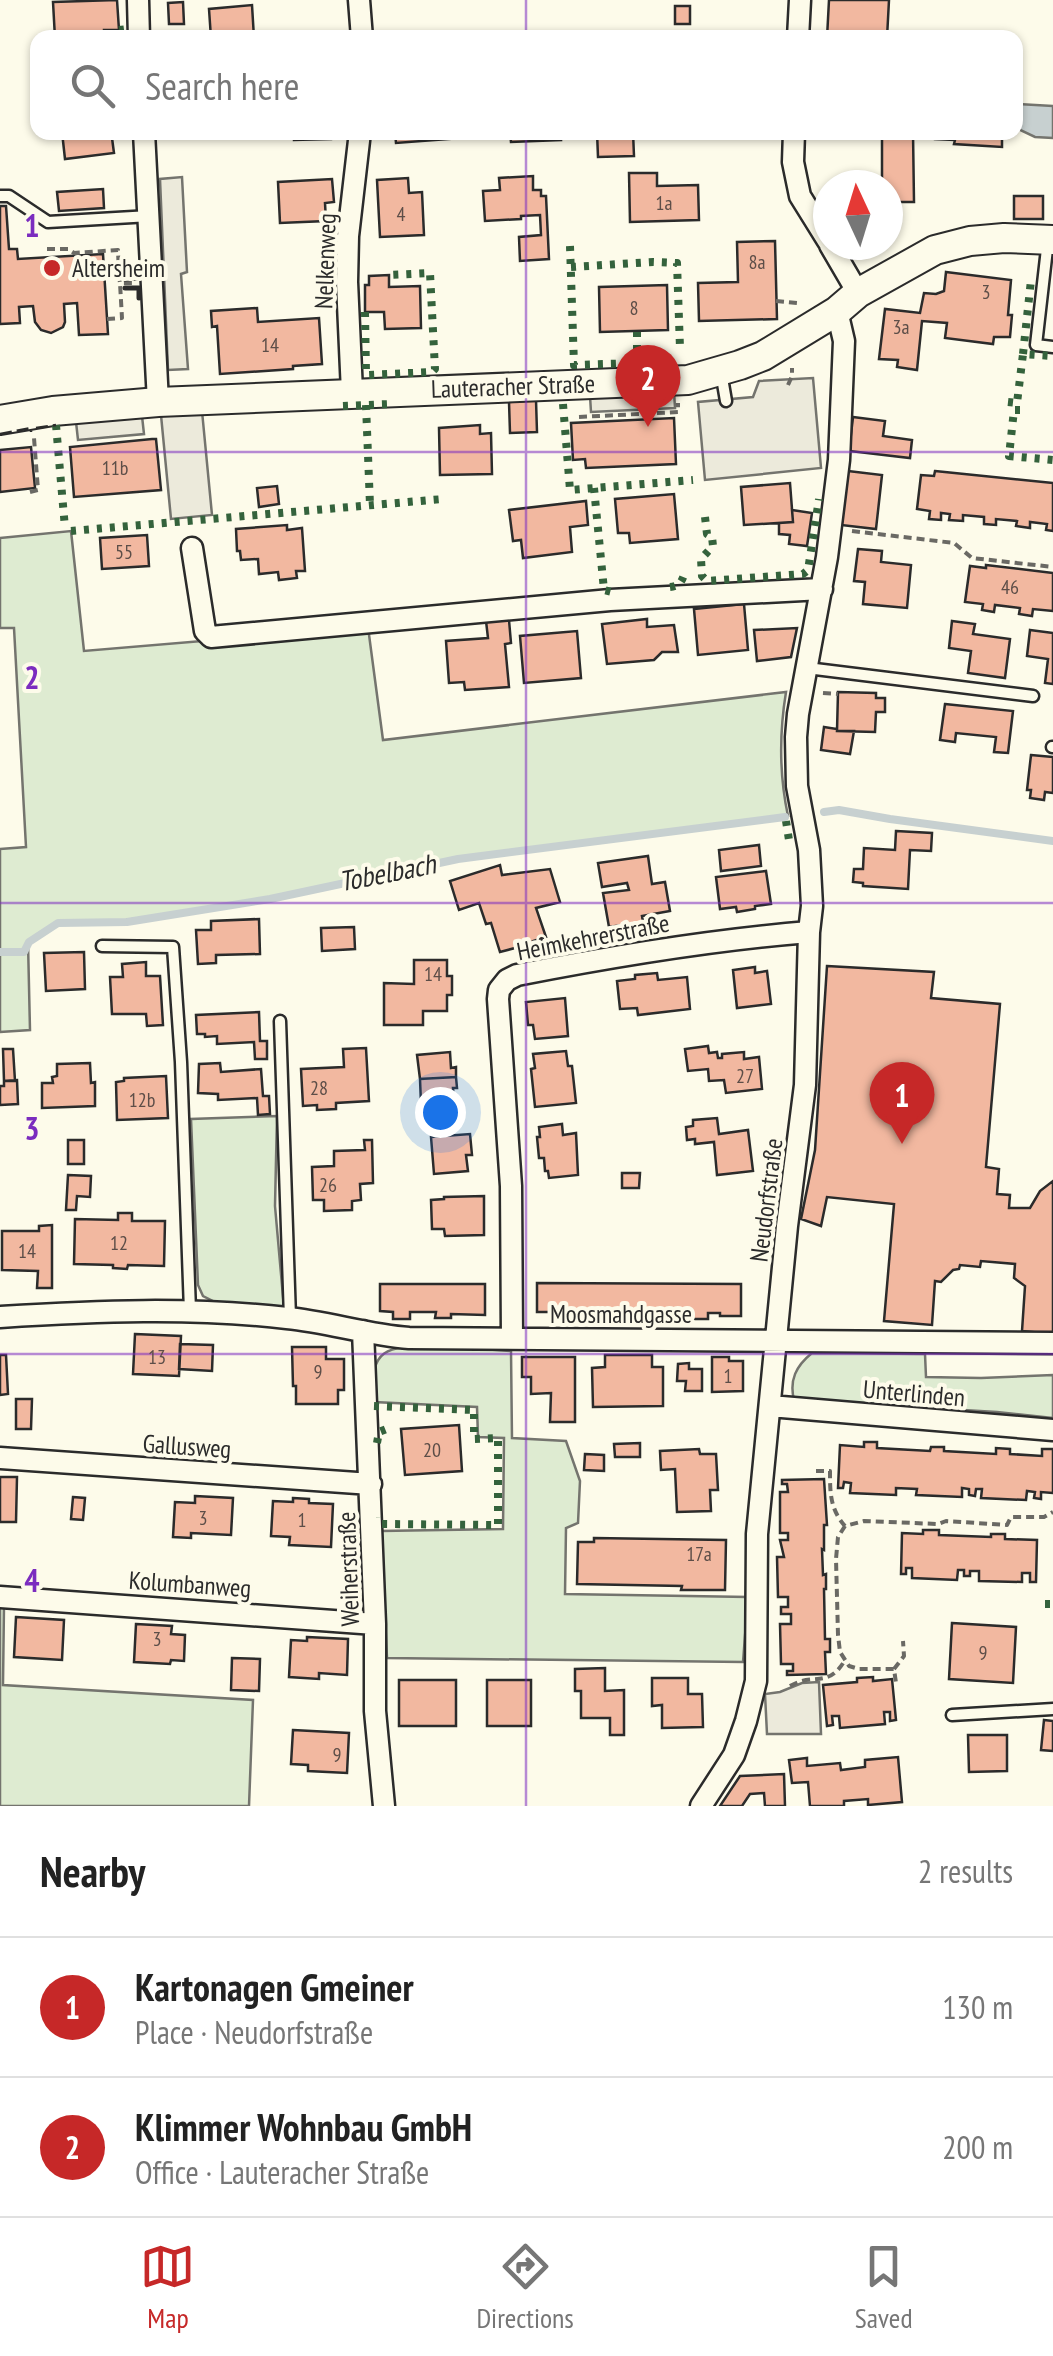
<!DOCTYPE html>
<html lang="en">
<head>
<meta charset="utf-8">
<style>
	:root { --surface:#fff; --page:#f6f6f6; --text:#222; --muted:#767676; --line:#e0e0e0; --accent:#c62828 }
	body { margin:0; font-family:"PT Sans Narrow",sans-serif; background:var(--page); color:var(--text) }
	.compass { position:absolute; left:813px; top:170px; width:90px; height:90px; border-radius:50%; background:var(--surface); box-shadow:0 2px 8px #0004; rotate:356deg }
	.you { position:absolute; left:440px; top:1112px; width:35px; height:35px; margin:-25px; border:8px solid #fff; border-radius:50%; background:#1a73e8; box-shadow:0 0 0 15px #1a73e833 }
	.badge { display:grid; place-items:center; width:65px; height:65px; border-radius:50%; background:var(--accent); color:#fff; font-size:32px; font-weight:700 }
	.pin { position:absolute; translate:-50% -82px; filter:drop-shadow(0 2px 5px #0008) }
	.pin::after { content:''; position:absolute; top:52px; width:35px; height:30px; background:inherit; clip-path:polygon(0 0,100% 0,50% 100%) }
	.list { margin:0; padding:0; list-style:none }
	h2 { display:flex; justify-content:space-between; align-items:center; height:130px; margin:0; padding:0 40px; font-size:42px }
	h2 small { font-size:32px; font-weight:400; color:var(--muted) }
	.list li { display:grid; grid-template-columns:65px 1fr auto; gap:30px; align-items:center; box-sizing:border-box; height:140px; padding:0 40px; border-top:2px solid var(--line) }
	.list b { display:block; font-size:38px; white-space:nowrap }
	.list p { margin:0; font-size:32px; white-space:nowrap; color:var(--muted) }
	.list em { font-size:32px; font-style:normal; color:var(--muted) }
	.icon { flex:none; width:55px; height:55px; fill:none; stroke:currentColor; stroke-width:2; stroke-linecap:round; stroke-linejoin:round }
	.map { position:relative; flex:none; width:1053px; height:1806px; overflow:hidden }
	.search { position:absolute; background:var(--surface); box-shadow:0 2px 8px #0004; left:30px; right:30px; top:30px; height:110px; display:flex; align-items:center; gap:25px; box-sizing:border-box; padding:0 35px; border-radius:20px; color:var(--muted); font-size:38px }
	.sheet { height:410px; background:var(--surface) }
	nav { display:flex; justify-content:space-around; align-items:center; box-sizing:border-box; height:140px; border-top:2px solid var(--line); background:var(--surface); font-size:28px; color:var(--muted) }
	nav a { display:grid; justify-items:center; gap:5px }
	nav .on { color:var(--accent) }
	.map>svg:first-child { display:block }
	.green { fill:#deebd1; stroke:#74746e; stroke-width:2.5 }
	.parking { fill:#eceadb; stroke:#74746e; stroke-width:2.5 }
	.water { fill:#c7d0d0; stroke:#74746e; stroke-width:2.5 }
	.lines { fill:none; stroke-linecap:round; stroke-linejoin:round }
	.stream { stroke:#c7d0d0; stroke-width:8 }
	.building { fill:#f2b8a0; stroke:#2b2b2b; stroke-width:2.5 }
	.service-casing { stroke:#2b2b2b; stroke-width:15 }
	.minor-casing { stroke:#2b2b2b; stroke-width:25 }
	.tertiary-casing { stroke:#2b2b2b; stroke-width:32 }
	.path { stroke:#6a6964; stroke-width:4; stroke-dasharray:8 5; stroke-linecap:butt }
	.service { stroke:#fdfbea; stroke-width:10 }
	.minor { stroke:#fdfbea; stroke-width:20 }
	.tertiary { stroke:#fdfbea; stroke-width:28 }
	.hedge { stroke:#34623c; stroke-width:8; stroke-dasharray:5 8; stroke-linecap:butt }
	.fence { stroke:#2b2b2b; stroke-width:2.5; stroke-dasharray:12 5; stroke-linecap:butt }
	.wall { stroke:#2b2b2b; stroke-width:5 }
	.grid { fill:none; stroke:#7b2cbf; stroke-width:2.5; stroke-opacity:0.55 }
	.poi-dot { fill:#c62828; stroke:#fdfbea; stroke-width:4 }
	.labels { text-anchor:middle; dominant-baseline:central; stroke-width:8; stroke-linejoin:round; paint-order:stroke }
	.number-label { font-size:20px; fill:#5d4e48 }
	.street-label { font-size:25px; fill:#2b2b2b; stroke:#fdfbea }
	.poi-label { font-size:25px; fill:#2b2b2b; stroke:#fdfbea; text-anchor:start }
	.water-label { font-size:28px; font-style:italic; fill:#2b2b2b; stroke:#fdfbea }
	.grid-label { font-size:32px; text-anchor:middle; font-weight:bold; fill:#7b2cbf; stroke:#fdfbea; stroke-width:8; stroke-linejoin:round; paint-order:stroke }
</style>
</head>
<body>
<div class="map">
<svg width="1053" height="1806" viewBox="0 0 1053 1806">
	<rect width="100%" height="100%" fill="#fdfbea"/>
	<path class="green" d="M71,531L84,651L368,627L383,740L786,692C779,735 779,774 788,816L459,857L269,899L126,920L58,923L28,942L30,1030L0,1032V849L26,847L14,628H0V538Z
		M277,1116L275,1206L284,1308L215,1302L203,1296L198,1285L191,1119Z
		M441,1346L511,1351L512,1438L566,1441L580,1481L578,1523L566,1528L565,1594L748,1597L743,1662L387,1658L381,1531L503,1529L504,1438L478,1437L477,1407L374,1402C367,1342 393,1347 441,1346Z
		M812,1353L925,1354L926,1377L981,1378L1053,1375V1418L997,1412L794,1400C789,1380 796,1366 812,1353Z
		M0,1605H4L3,1685L253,1700L249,1806H0Z"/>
	<path class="parking" d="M182,177L187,272L181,274L188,369L168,370L160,179Z
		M813,378L821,468L705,480L698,402L753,397L759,381Z
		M674,391L675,408L591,412L590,396Z
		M202,411L212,515L171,519L161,415Z
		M142,416L144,434L78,440L76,422Z
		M819,1682L821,1734H767L765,1694L780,1692L802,1683Z"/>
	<path class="water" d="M1018,104L1053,106V138L1035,137L1018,129L1016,109Z"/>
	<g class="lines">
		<path class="stream" d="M824,812L839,810L890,819L1053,841
			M0,952H24L29,942L58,923L127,922L270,899L458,859L785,817"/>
	</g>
	<path class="building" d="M117,0L119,30H104V38H55L53,2Z
		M829,0H889L887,38L854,36V38H827Z
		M183,2L184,24H169L168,3Z
		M252,5L254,38H211L209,9Z
		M675,6H690V24H675Z
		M336,32V38H286V33Z
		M62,132H120V137L112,138L114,153L65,159Z
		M294,132H331V139L294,140Z
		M395,132H474V137L396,143Z
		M510,132H560L561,140L511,142Z
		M597,132H633L634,156L598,157Z
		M882,132H913L914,202H888V185H882Z
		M935,132H1002V147L954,144L955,140L935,139Z
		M629,173H657V186L698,185L699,220L630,222Z
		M533,176V190H541V196H546L549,259L520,261L519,237L541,235L540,215L521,216V219L485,221L483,191L500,190L499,178Z
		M408,178L409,193L422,192L424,235L380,237L377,180Z
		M332,179L334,202L325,203L326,221L280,223L278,182Z
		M103,189L104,208L59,211L57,192Z
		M1014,196H1043V219H1014Z
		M0,206H6L9,249H17L18,259L103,254L108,334L79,335L77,303L64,304L65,322L63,327L51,333L41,330L35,322L33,306L19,307L20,323L0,324Z
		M775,241L777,319L699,321L698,283L738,282L737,242Z
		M946,272L1011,280L1008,315H1012L1010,337H994L993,344L945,338L947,323L922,321L917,370L897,367L898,360L879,359L885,309L920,313L924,293L936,294L944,291Z
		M389,275V287L420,286L421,328L385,329L384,312H365V285H369V276Z
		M667,285L668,330L600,332L599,287Z
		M257,308L258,322L319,318L322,364L293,366V369L220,374L217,326L212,327L211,311Z
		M536,400L537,432L510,433L509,402Z
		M853,417L885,421L883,436L912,440L910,458L849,451Z
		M674,418L676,464L586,468L585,459L573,460L571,423Z
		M480,425V434L491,433L492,474L440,475L439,428Z
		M152,439H156L161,490L74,497L70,447Z
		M31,447L35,488L0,492V450Z
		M848,471L882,475L876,529L841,525Z
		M935,471L1053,483V531L1046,530L1047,524L1030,522V528L1016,526L1017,521L996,519V525L984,524V517L963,515V521L949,520L950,514L941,513V520L929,519L930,511L917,509L921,475L934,476Z
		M790,483L793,522L744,525L741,487Z
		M277,486L279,504L259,507L257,488Z
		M674,494L678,539L630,543L629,533H618L615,499Z
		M586,501L588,525L570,527L572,552L523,558L521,540L513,541L509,510Z
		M792,510L812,513L807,546L789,544L790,535L779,534V523L793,522Z
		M287,525V530L302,528L305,571H296L297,578L279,580L278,572L259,574L258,559L241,560L240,551H237L236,529Z
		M147,535L149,566L102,569L100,538Z
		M858,549L882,551L881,562L911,565L907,608L863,604L865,582L854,581Z
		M986,565L1053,573V611L1033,609L1032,616L1019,614L1020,608L995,605L994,612L982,610L983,604L965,602L970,566L986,568Z
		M744,604L748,650L698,655L694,609Z
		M647,619V627L674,625L678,652H662L654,660L607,664L602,624Z
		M509,620L511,643L505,644L509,687L465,690L464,682L449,683L446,641L488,638L486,621Z
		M952,621L975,624L973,634L1010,639L1005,678L968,673L971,651L949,648Z
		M797,628L791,657L757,661L754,630Z
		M1030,630L1053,633V684L1045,683L1048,659L1027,656Z
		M577,631L581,678L524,683L520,636Z
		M838,692L876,693V698H885V712H876L875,732L837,731Z
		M945,704L1013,711L1008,753L994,752L996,737L956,733L955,742L940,740Z
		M824,727L837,729V731H854L850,754L821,750Z
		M1031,755L1053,757V793L1045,792L1044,800L1030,798L1031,790H1027Z
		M896,831L932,833L931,851L910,850L908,889L863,886V883L853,882L854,869H863L864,848L895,850Z
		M759,845L761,866L721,871L719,850Z
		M648,856L652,884L665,882L670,911L642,916L643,922L609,927L603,893L629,890L627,883L602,887L598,863Z
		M500,865L502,875L550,869L560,902L536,908L546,937L533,941L534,945L518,951L515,948L500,952L491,923L486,924L479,903L459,910L450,881Z
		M766,871L771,904L755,906V909L737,912L736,907L720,909L716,877Z
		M259,919L260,954L216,955V963L198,964L196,930H211V921Z
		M354,927L355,949L322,951L321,928Z
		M84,952L85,989L46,991L44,953Z
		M414,960H447V976H452V995H447V1011H423V1025H384V983L414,984Z
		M146,962V976H160L163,1025L147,1026L146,1014H112L110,977H123L122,964Z
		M827,966L934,972L931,998L1000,1004L986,1167L999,1169L997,1194L1010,1195L1009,1208H1030L1040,1191L1053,1181V1334L1022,1331L1025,1286L1014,1278L1015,1264L981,1261L980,1267L960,1265L959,1269L953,1270L941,1282L935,1281L932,1325L884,1321L894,1204L827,1197L821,1226L801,1219L815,1150Z
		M755,967V973L767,971L771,1004L737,1008L733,970Z
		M657,973L658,980L687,977L690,1009L638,1015L637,1008L620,1009L617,981L635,979V975Z
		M565,998L568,1036L535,1039L533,1025H528L526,1002Z
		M259,1012L260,1041H267V1059H255L254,1042L217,1044V1036L205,1037V1034H197L196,1015Z
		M708,1046L709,1053L717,1052L718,1058H722V1054L744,1052V1059L759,1057L762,1089L726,1093L724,1080L709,1081L708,1069L688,1071L685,1049Z
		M366,1048L369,1101L336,1103V1109L317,1110V1105L303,1106L301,1069L344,1067L343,1049Z
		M3,1049H13L15,1081H4Z
		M566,1051L568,1066H572L576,1103L535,1107L531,1069L535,1068L533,1054Z
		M450,1052L451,1068L456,1067V1077L420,1079L417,1055Z
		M90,1063L91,1083L95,1082V1106L42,1108V1083H53L52,1077L57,1076V1064Z
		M220,1063L221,1072L261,1069L263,1096H269L270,1114L258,1115L257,1098L218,1100V1094L198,1093L199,1064Z
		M166,1076L168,1118L117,1120L116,1082L124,1081V1078Z
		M456,1077L457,1088H453L454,1102L421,1104L420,1079Z
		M17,1080L18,1104L0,1105V1086H4V1081Z
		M717,1118L719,1134L748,1130L753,1171L717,1175L714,1142L695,1144V1139L687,1140L686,1127L693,1126V1120Z
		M562,1124L563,1135L576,1133L578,1175L549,1178L548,1171H545L544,1158H539L537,1137H540L539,1127Z
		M470,1134L472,1155H466L468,1171L434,1174L431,1137Z
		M68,1140H84V1164H68Z
		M364,1140H372L373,1183L360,1184L361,1200L352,1201V1210L324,1211V1200H313L312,1167L334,1166V1151L365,1150Z
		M622,1173H640L639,1188H622Z
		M68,1175L91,1176L90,1197L77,1196L76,1210H66Z
		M484,1196V1235L445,1236L444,1229H432L431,1200L444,1199V1197Z
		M118,1213H132V1221H165L164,1266L128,1265L127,1269L113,1268V1265L74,1264L75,1219L118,1220Z
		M52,1225V1288H37L38,1271L2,1270V1231H39V1226Z
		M537,1283L741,1284V1316H720V1313H708V1319H692V1312H665V1321L648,1320V1313H625V1320H609V1313H584V1319H568V1312H537Z
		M380,1284H485V1315L451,1314V1318H435L436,1312H410V1319H393V1312L380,1311Z
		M135,1334L181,1336L179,1376L133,1374Z
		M180,1344L213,1345L212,1371L179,1369Z
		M292,1347H326V1359H344V1390H338V1404H296V1386H293Z
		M0,1355H6L8,1394L0,1395Z
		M605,1355H652V1367H663V1406L593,1407L592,1368L605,1367Z
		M522,1357H575V1422H550L551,1393L531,1394V1377H522Z
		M712,1357H729V1361H743V1391L712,1392Z
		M689,1363V1369H702V1391H685L686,1381H677L678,1364Z
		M16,1399H32L31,1429H16Z
		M459,1425L462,1471L405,1475L401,1429Z
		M864,1442H877V1448L930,1451L931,1447H944V1451L996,1454V1448L1010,1449V1454L1042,1456V1449H1053V1493L1041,1492V1499L1034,1498L1035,1492L1027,1491L1026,1500L981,1498L982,1489H976L975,1496L969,1495V1489L962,1488V1497L916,1495L917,1489L896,1488V1495L850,1493L851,1483L844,1482L843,1488H838L840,1445L864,1447Z
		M640,1443V1457H615L614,1444Z
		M699,1449L700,1454H716L718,1490H710L711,1511L677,1512L675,1469L661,1470L660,1451Z
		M585,1454L604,1455V1471L584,1470Z
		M0,1477H17L16,1522H0Z
		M824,1479L827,1525H824V1550L822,1549L823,1575L826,1574V1589H824L825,1639H830V1652H825L826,1674L787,1675V1671H793V1664H781L780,1624H791V1614H781V1607H788V1597H778L777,1557H784L780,1540H788V1533H780V1492H788L787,1484H782V1480Z
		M195,1496L233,1498L231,1535L191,1533V1538L173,1537L175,1502L195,1503Z
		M73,1497L85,1498L83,1520L71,1519Z
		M293,1498L309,1499V1503L333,1504L331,1547L289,1545L290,1537L271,1536L273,1501L293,1502Z
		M923,1530H939V1535L991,1537V1534H1005V1539L1037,1540L1036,1582H1030V1573H1022V1582L979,1581V1571H970V1576H964V1570H958L957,1580L912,1578V1568H906V1574H901L902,1533L923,1534Z
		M594,1538L726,1540L725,1590H681L682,1586L577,1584L578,1542H594Z
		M16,1617L64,1620L62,1660L14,1657Z
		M952,1623L1016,1627L1013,1683L949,1679Z
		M136,1624L172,1626L171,1634L185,1635L184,1661L171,1660L170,1664L134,1662Z
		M307,1637L348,1639L347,1675L319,1673V1679L289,1677L291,1640L307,1641Z
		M232,1658L260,1659L259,1691L231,1690Z
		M605,1668V1691L624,1690V1735H610V1718H581V1691H575V1669Z
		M873,1677V1681L892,1679L896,1720L890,1721V1712H884L885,1724L840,1728L839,1716H832L833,1725L827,1726L823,1685L857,1682V1678Z
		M652,1678H688V1694H702L703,1727L662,1728V1705L652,1706Z
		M399,1680H456V1726H399Z
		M487,1680H531V1726H487Z
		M1044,1720L1053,1721V1751L1041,1750Z
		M293,1730L349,1733L347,1773L308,1771V1765L291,1764Z
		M968,1735H1007V1771L969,1772Z
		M898,1757L902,1802L868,1805V1799L844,1801V1806H810L808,1782L792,1783L789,1760L807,1758V1766L840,1763L841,1770L865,1767V1760Z
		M784,1774L785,1806H765L764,1793L750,1794L742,1806H720L740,1776Z"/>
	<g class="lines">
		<g class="service-casing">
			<path id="service" d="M0,196H9L48,222L150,216
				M1048,240L1036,345L1053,347
				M721,372L726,401
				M807,668L1033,696
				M1052,747H1053
				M102,946L173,947L181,1062L190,1311
				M280,1021L290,1318
				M952,1715L1053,1709"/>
		</g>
		<g class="minor-casing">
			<path id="minor" d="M138,0L139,38
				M359,0L362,38
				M798,38L800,0
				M144,132L158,402
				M794,132L793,162L800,196L828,241
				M830,245L858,293
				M352,392L347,282L348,236L360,132
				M192,548L205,631L211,637L610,600L822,589
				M0,1317C96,1311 191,1307 287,1318C328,1322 368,1335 409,1338L1053,1343
				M363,1331L375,1624V1711L384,1806
				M512,1338L511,1186L498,999L499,990L507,980L517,975C614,956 710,940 809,932
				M770,1406L1053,1430
				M0,1458L371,1484
				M0,1597L375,1624
				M701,1806L734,1755L746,1721L756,1681L757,1534L787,1226L805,1085L809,932L812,906L809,850L797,786L796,737L798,714L827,557L839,460L844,341L837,311"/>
		</g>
		<g class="tertiary-casing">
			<path id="tertiary" d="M0,420L53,411L158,402L688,380L740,365L763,356L837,311L858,293L935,250L970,241L1004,238L1053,240"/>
		</g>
		<path class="path" d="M47,249H68L74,253L118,250L119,276
			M104,277L119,276L120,283H132
			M776,301L798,303
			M107,319L122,318L120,283
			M788,385L792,376V368
			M579,417L678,412V403
			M30,492L38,490L34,438
			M852,531L954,543L972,558L1053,567
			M823,693L838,694
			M816,1471H830C830,1493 830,1509 845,1526L864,1521L938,1524L946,1521L1007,1525L1011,1517H1044L1053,1512
			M845,1526L838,1537L836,1559L838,1635L840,1652L849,1666L859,1669H894L896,1683
			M894,1669L904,1656L903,1641
			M790,1686C814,1672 828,1689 845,1660"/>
		<use href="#service" class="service"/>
		<use href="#minor" class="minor"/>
		<use href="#tertiary" class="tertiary"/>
		<path class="hedge" d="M119,30L127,29V38
			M570,246L574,365L637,363V331
			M571,267L653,262L677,263L680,348
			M365,312L366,373L368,375L432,372L435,369L430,273L389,275
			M1023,354L1031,280
			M1008,402L1017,403L1023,354L1053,356
			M563,404L570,490L693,480
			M366,405L370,505
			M343,406L390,404
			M1020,410H1014L1009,456L1053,460
			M56,425L65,528
			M594,488L604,590L612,592
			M705,517L707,534L712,537L713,546L701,559L702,576L707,581L803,574L808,570L819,499
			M71,531L443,499
			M670,587C679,586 681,583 684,575
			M786,821L789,840
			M374,1406L474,1410V1439L498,1438V1525L381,1524L380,1517
			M377,1443L379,1432L389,1428
			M1045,1604H1053"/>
		<path class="fence" d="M36,428L56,425
			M0,434L31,428V432"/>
		<path class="wall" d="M125,279L138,278V267
			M125,288H139V298"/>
	</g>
	<path class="grid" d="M526,0V38M526,132V1806M0,452H1053M0,903H1053M0,1354H1053"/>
	<circle class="poi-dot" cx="52" cy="268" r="10"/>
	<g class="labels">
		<g class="number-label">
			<text x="664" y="203">1a</text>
			<text x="401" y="214">4</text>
			<text x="757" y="262">8a</text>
			<text x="986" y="292">3</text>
			<text x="634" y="308">8</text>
			<text x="901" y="327">3a</text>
			<text x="270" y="345">14</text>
			<text x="115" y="468">11b</text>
			<text x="124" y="552">55</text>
			<text x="1010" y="587">46</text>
			<text x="433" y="974">14</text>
			<text x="745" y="1076">27</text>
			<text x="319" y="1088">28</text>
			<text x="142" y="1100">12b</text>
			<text x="328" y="1185">26</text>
			<text x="119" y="1243">12</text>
			<text x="27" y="1251">14</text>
			<text x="157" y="1357">13</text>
			<text x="318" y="1372">9</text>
			<text x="728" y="1376">1</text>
			<text x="432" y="1450">20</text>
			<text x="203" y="1518">3</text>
			<text x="302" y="1520">1</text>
			<text x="699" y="1554">17a</text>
			<text x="157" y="1639">3</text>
			<text x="983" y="1653">9</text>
			<text x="337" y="1755">9</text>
		</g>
		<g class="street-label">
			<text transform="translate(325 261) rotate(-88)">Nelkenweg</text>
			<text transform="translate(513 386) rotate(-2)">Lauteracher Straße</text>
			<text transform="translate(593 937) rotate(-11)">Heimkehrerstraße</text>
			<text transform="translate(766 1200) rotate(-83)">Neudorfstraße</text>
			<text x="621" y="1314">Moosmahdgasse</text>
			<text transform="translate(914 1393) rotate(5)">Unterlinden</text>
			<text transform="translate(187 1446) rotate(4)">Gallusweg</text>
			<text transform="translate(348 1569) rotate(-92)">Weiherstraße</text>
			<text transform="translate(190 1584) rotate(4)">Kolumbanweg</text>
		</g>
		<g class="poi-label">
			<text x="72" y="268">Altersheim</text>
		</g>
		<g class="water-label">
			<text transform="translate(387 872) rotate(-11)">Tobelbach</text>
		</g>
	</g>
	<g class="grid-label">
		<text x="32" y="237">1</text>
		<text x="32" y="689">2</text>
		<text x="32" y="1140">3</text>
		<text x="32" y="1592">4</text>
	</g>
</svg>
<svg class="compass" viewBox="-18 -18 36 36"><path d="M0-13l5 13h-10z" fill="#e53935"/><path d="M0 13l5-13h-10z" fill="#767676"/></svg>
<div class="you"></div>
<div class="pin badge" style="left:902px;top:1144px">1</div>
<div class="pin badge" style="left:648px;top:427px">2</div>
<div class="search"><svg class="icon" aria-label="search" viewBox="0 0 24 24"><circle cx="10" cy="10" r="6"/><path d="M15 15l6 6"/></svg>Search here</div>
</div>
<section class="sheet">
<h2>Nearby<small>2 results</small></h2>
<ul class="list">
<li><span class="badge">1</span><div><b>Kartonagen Gmeiner</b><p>Place · Neudorfstraße</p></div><em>130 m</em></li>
<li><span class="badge">2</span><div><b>Klimmer Wohnbau GmbH</b><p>Office · Lauteracher Straße</p></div><em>200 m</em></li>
</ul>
</section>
<nav>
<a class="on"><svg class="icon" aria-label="map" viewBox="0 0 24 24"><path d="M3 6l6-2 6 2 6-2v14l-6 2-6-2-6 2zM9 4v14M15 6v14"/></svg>Map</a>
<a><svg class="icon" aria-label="directions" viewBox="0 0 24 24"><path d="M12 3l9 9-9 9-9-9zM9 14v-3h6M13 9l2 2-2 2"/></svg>Directions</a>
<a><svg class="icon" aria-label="saved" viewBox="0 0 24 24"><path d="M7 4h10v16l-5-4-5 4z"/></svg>Saved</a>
</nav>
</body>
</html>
